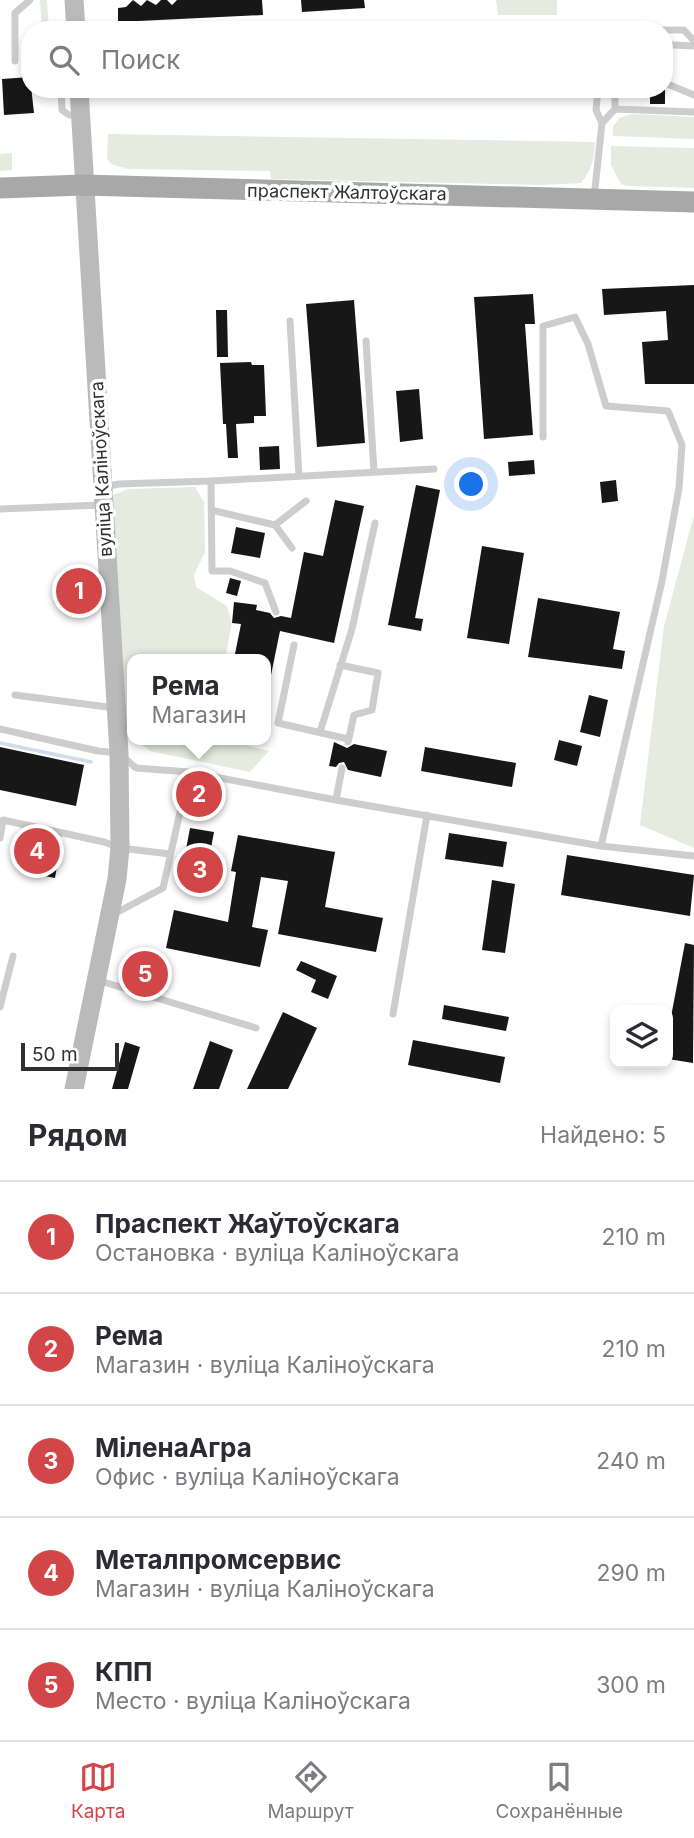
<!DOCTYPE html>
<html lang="ru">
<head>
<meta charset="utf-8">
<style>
	:root { --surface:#fff; --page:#f7f7f7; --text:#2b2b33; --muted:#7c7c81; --line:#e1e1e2; --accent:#d24648 }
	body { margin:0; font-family:Inter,sans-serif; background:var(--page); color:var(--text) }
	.controls { position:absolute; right:21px; bottom:21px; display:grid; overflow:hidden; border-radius:14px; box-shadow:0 4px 10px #0003 }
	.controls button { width:63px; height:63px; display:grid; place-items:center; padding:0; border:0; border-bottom:2px solid var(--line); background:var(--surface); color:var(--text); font:35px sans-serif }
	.scale { position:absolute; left:21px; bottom:18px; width:98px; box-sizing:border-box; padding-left:7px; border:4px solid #303030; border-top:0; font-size:19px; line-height:24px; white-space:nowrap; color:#303030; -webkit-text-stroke:5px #fff; paint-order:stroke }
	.you { position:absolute; left:472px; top:485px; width:24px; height:24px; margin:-18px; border:5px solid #fff; border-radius:50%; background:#1a73e8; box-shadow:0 0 0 10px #1a73e833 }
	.badge { display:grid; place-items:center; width:46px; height:46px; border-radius:50%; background:var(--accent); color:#fff; font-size:23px; font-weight:700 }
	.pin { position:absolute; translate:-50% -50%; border:4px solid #fff; box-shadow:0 2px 7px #0006 }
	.popup { position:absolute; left:127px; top:654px; width:144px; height:91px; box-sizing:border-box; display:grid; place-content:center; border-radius:14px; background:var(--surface); filter:drop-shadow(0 2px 5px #0005); font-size:23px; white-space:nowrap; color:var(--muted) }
	.popup b { font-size:26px; color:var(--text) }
	.popup::after { content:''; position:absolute; left:50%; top:100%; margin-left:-14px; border:14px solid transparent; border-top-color:var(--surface) }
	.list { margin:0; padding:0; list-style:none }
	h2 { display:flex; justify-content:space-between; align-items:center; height:91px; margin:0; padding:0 28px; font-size:30px }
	h2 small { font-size:23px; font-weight:400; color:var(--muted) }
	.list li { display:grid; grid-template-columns:46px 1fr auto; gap:21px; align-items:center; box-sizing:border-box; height:112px; padding:0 28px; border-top:2px solid var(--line) }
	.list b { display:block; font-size:26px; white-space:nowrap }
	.list p { margin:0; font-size:23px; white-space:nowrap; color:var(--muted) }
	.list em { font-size:23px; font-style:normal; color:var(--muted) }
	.icon { flex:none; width:38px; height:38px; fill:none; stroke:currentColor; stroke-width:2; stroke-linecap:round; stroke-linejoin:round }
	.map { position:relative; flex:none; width:694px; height:1089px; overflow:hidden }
	.search { position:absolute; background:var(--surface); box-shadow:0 4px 10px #0003; left:21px; right:21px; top:21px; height:77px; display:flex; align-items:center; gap:18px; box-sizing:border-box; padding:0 24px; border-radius:28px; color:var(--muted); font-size:26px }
	.sheet { height:651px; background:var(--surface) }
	nav { display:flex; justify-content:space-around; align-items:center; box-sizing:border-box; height:98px; border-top:2px solid var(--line); background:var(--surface); font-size:19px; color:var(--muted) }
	nav a { display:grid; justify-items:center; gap:4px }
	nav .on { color:var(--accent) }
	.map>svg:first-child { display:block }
	.green { fill:#e5ebdf }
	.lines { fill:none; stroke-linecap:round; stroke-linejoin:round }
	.stream { stroke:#cedde9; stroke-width:3.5 }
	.building { fill:#171717 }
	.lane { stroke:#cdcdcd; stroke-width:7 }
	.secondary { stroke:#bababa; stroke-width:19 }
	.primary { stroke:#a8a8a8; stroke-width:21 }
	.labels { text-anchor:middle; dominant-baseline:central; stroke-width:7; stroke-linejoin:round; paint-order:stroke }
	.street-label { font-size:18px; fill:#303030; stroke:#fff }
</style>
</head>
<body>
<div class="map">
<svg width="694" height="1089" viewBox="0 0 694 1089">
	<rect width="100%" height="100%" fill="#fff"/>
	<path class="green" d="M40,0H47L49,30H42Z
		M496,0H557V15H498Z
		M631,114L694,117V139L613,136V126L620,118Z
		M108,134L595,142C594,159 592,170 581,183L542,185L271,179L270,171L128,169L111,164L107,158Z
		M611,146L694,148V188L628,186L621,184L611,165Z
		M12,153V170L0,171V154Z
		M195,487L204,502L205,552L194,575L196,587L227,606L232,623L225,659H132V737L125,729L109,504L113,495L128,489Z
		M694,515V848L640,825L664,626Z
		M136,740H226L269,751L250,772L150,751Z"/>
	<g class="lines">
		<path class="stream" d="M0,743L91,762"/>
	</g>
	<path class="building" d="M133,0L141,6L147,0L156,5L161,0H167L172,5L177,0H262L263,15L118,22V8L126,7Z
		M301,0H364L365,8L302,12Z
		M30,77L34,113L4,115L2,79Z
		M650,89L665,90V104H650Z
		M694,285V384H645L642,342L668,340L666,311L604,315L602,289Z
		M533,294L535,324H525L533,435L484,439L474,297Z
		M354,300L365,443L317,447L306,304Z
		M216,310H227L228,357H217Z
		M251,362L252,365H264L266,416H254V423L236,424L238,458H228L226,424H223L220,363Z
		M419,389L423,439L400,442L396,391Z
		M279,446L280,469L260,470L259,447Z
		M534,460L535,474L509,476L508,462Z
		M616,480L618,501L602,503L600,482Z
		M416,485L440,490L415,618L423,619L421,631L388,625Z
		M335,500L364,506L334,643L280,631L270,680L265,679V659H234L241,624L232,623L234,602L257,605L256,610L270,613L274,618L281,616L291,618L304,552L323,556Z
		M236,527L265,533L260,558L231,553Z
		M482,546L524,553L509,644L467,638Z
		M230,578L241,581L237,596L226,593Z
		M538,598L620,612L613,649L625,651L622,669L528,657Z
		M589,695L608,700L600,737L580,732Z
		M559,740L582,746L577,766L554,760Z
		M334,742L347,748L354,744L387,751L381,777L348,770L344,762L339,763L336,767L329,766Z
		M0,747L84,765L76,806L0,790Z
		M425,747L516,763L512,787L421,771Z
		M190,828L214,832L203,891L179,887Z
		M449,833L507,842L503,867L445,859Z
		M238,835L335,852L325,907L383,918L376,952L278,934L288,881L261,877L252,927L268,930L260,967L166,948L174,910L228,922L236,872L231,871Z
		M30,842L60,848L55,878L24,872Z
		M567,855L694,875L690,916L561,895Z
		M492,880L515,884L505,953L482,950Z
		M685,943L694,945L693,1063L668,1059V1021L670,1022Z
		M301,961L337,976L328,999L311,992L316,980L296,970Z
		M143,962L153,965L146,985L137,982Z
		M444,1005L509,1017L506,1031L442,1019Z
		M283,1012L317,1028L288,1089H247Z
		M413,1040L505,1057L500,1083L408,1065Z
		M210,1041L233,1050L219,1089H193Z
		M125,1042L140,1047L128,1089H112Z"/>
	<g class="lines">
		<path class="lane" d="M664,30H684L694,41
			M673,45L694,46
			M15,61V13L30,0
			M665,83L694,95
			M61,89L62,110L69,115H80
			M598,89L596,110L602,123
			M615,109L694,112
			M594,198L602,123L615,109V89
			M290,321L299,476
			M366,341L374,472
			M543,437V326L575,317L588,344L606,406L668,411L682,445L679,488L662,581L601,846
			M211,481L212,571H230L265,583L276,612
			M103,487L119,484L211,481L434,469
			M0,509L102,505
			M211,510L275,525L292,548
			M275,525L306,501
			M294,645L278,723L348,739
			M340,665L378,673L372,710L354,715L348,742
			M15,695L115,708
			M0,729L98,751L119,753L136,768L189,772L336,800L601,846L694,856
			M320,732L352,629L375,523
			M336,800L342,768
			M0,838L3,820L104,842L120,848L170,854
			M114,914L163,888L189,772
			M97,980L256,1028
			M0,1007L13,956
			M393,1014L427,815"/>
		<path class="secondary" d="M74,0L76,30
			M74,1089L117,879L120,848L119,753L79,89"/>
		<path class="primary" d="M0,188L83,185L694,202"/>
	</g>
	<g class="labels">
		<g class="street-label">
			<text transform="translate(347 192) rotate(1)">праспект Жалтоўскага</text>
			<text transform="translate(101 469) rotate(-93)">вуліца Каліноўскага</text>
		</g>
	</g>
</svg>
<div class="controls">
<button><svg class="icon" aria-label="layers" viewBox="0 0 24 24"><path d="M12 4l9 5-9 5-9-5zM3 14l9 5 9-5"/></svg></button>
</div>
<div class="scale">50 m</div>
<div class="you"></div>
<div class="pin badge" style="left:79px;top:591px">1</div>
<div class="pin badge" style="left:199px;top:794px">2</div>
<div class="popup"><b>Рема</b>Магазин</div>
<div class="pin badge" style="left:200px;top:870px">3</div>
<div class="pin badge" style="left:37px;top:851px">4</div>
<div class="pin badge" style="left:145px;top:974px">5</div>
<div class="search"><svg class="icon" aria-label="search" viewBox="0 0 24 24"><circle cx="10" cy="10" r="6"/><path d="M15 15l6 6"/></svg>Поиск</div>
</div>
<section class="sheet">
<h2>Рядом<small>Найдено: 5</small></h2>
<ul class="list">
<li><span class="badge">1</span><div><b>Праспект Жаўтоўскага</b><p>Остановка · вуліца Каліноўскага</p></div><em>210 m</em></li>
<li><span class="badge">2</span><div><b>Рема</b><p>Магазин · вуліца Каліноўскага</p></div><em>210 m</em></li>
<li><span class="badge">3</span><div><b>МіленаАгра</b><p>Офис · вуліца Каліноўскага</p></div><em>240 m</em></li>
<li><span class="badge">4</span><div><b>Металпромсервис</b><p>Магазин · вуліца Каліноўскага</p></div><em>290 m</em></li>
<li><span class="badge">5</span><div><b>КПП</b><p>Место · вуліца Каліноўскага</p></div><em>300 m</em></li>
</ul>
</section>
<nav>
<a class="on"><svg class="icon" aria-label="map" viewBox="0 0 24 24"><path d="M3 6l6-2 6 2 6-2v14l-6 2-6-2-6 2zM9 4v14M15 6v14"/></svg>Карта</a>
<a><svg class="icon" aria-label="directions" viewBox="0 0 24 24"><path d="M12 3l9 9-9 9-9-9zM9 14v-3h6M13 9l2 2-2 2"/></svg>Маршрут</a>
<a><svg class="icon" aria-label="saved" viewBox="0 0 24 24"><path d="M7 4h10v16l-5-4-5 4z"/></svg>Сохранённые</a>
</nav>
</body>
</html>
